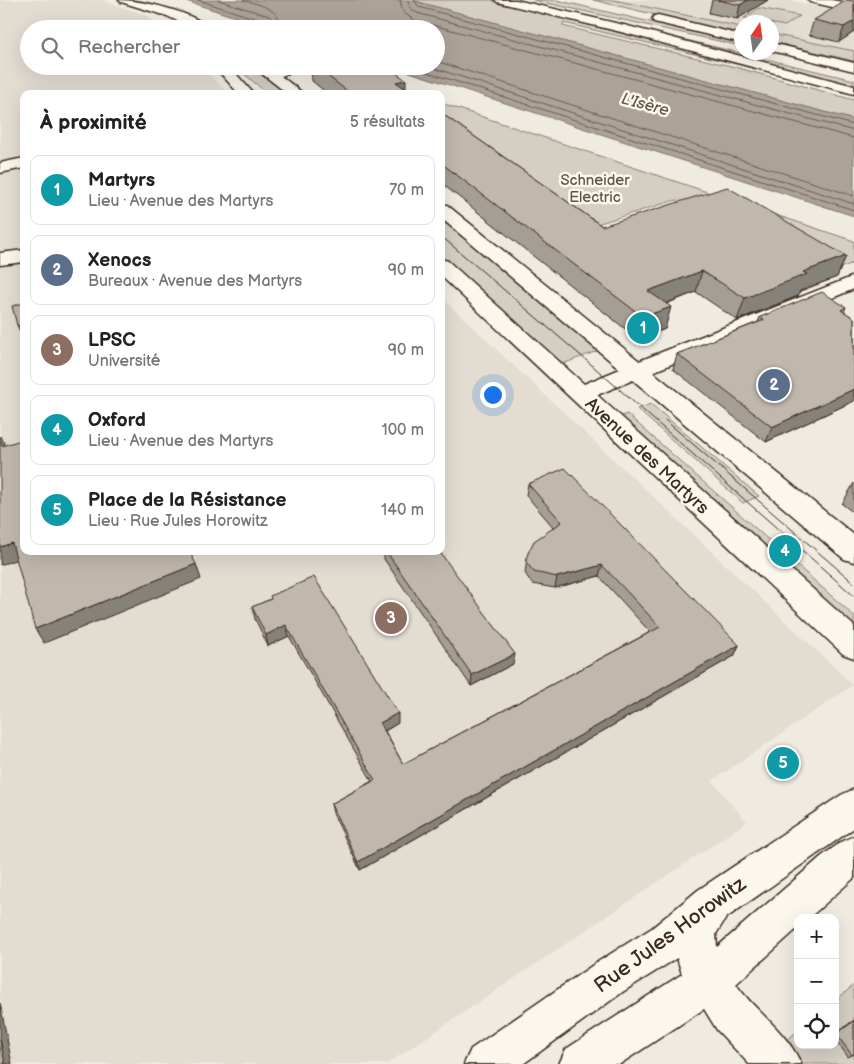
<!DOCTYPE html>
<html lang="fr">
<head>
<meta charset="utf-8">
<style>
	:root { --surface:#fff; --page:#f6f6f6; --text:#222; --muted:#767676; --line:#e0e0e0; --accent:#ea580c }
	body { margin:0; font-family:"Balsamiq Sans",sans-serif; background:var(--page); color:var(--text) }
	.controls { position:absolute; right:15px; bottom:15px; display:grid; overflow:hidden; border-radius:10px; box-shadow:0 5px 20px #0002 }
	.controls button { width:45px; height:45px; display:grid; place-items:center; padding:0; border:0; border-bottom:1px solid var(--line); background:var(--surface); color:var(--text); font:25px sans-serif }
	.compass { position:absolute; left:734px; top:15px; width:45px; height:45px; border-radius:50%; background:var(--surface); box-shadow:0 5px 20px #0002; rotate:13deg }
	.you { position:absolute; left:492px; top:394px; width:18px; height:18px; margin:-12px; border:4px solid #fff; border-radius:50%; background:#1a73e8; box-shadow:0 0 0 8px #1a73e833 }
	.badge { display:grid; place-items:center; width:32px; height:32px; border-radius:50%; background:var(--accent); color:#fff; font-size:16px; font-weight:700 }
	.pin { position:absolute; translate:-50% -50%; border:2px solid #fff; box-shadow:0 1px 5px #0006 }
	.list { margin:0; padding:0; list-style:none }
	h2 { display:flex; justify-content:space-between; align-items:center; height:65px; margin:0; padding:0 20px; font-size:21px }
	h2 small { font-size:16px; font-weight:400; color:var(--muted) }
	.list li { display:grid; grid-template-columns:32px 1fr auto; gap:15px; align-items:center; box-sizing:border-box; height:70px; margin:0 10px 10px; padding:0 10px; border:1px solid var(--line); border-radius:10px }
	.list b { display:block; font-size:19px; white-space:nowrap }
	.list p { margin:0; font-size:16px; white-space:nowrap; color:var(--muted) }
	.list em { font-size:16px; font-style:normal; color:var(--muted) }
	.icon { flex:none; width:28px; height:28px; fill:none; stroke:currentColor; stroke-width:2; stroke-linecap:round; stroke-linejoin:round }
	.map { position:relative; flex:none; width:854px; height:1064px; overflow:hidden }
	.search { position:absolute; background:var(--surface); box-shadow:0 5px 20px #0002; left:20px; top:20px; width:425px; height:55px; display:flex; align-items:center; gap:12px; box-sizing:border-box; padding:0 18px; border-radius:28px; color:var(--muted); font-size:19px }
	.panel { position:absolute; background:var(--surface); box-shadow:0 5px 20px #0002; left:20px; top:90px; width:425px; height:465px; border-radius:10px }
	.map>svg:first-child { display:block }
	.built { fill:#e2dcd1 }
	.green { fill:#d5cec3; stroke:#887c70 }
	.water { fill:#aca397; stroke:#7f7367 }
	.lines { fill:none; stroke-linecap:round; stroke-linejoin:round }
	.shore { stroke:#685a4e; stroke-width:1 }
	.minor-casing { stroke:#3b2a1e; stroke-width:3 }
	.major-casing { stroke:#3b2a1e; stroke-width:3 }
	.highway-casing { stroke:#3b2a1e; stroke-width:3 }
	.minor { fill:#fbf7ec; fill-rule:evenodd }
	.major { fill:#fbf7ec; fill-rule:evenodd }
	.highway { fill:#fbf7ec; fill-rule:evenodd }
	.tram { stroke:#3b2a1e; stroke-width:1 }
	.wall { fill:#a59e95; stroke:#3b2a1e }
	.shaded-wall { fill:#868179; stroke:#3b2a1e }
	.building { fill:#c0b8ad; stroke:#3b2a1e }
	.labels { text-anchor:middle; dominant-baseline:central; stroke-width:5; stroke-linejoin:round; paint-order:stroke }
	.far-park-label { font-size:15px; fill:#625347; stroke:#fbf7ec }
	.far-water-label { font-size:16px; font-style:italic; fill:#635448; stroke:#fbf7ec }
	.street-label { font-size:18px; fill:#3b2a1e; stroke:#fbf7ec }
	.near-street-label { font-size:21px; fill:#3b2a1e; stroke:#fbf7ec }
</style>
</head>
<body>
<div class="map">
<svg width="854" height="1064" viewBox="0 0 854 1064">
	<rect width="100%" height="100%" fill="#f0ebe0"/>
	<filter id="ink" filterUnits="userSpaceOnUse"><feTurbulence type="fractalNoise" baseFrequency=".02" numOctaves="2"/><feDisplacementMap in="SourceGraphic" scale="10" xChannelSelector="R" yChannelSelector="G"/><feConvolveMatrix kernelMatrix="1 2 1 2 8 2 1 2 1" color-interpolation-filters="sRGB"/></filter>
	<g filter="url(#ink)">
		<path class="built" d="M0,0H102L148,16L161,29H29V66H200L229,94H24V551H441V297L853,685L712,781L747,822L387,1064H0Z
			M614,0H788L829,9L854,14V51L772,34V22H742L741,27Z"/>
		<path class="green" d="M411,0H491L824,85L564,23L563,26L735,67L854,100V120Z
			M533,0H556L741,43V46Z
			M593,0H614L741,27V35Z
			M759,8L800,16L785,26L744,18Z
			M619,24L854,80V87Z
			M772,34L854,51V61L772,42Z
			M235,66H252L284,90L268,94Z
			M441,103L854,241V263L842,267L825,258L697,211L676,200L590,226L441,122Z
			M441,217L600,350L560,365L441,256Z
			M651,404L759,496L743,503L637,409Z
			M627,414L854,616V633L616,418Z
			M854,985V1064H779L769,1054L798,1031V1045H835V1001Z"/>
		<path class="water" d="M183,0H411L854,120V216L391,66H436V29H272Z"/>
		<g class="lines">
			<path class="shore" d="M198,0L266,22L270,29
				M218,0L269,16L274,21L276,29
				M243,0C261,5 279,8 283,29
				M400,0L403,12L414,20L854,138
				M408,0L410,8L417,13L854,131
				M414,0L419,7L854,125
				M436,61L854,196
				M408,66L854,210
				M428,66L854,204"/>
			<g class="minor-casing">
				<path id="minor" d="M808,0H831L854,4V12L810,2Z
					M286,66H306L272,80L265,76L267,73Z
					M24,158V168L0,173V163Z
					M24,250V262L0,265V253Z
					M854,276V289L645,375L637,377L629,375L626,370L629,365Z
					M854,789V828L726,918L716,934L717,947L822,856L841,842L854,836V878L809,918H798V928L736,984C755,1012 788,1032 801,1064H749L717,1030L704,1009L620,1064H559L566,1049L682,974L677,958L624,991L523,1064H464L471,1049L596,963L652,928L698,890L841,795Z"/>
			</g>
			<g class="major-casing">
				<path id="major" d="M119,0C142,0 194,12 210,29H194L167,16L121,2Z
					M214,66H229L254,94H239Z
					M252,66H268L304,94H288Z
					M441,204L447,205L854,535V562L844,559L633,380L597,395L854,626V658L843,654L441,276V259L448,261L584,384L620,369L441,218Z"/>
			</g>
			<g class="highway-casing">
				<path id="highway" d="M495,0H516L624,25L854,86V94L621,32L497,2Z
					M658,15L742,35V43L654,22L652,19L654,16Z
					M772,43L854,63V71L772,51Z"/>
			</g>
			<use href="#minor" class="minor"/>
			<use href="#major" class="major"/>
			<use href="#highway" class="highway"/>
			<path class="tram" d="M441,236L586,360L854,596
				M665,420L854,583"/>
		</g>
		<path class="wall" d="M712,0H768L737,19L709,13Z
			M854,1V32L839,42L809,35L814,20Z
			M311,66H386L406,89L413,94H328L312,81Z
			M441,113L602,226L846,256L837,277L800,291L798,296L737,320L696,292L666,304L665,329L638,339L441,183Z
			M24,303V341L17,325Z
			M846,307L844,312L854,318V401L766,442L673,369L677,354L758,322L760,317Z
			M854,483V513L842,504Z
			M528,484L739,645L734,656L360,870L333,813L331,804L372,781L289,636L268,646L255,619L252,607L271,599L398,723L385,731L403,764L650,632L599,576L555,588L532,584L525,573L528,553L554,528L526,495Z
			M384,551H439L513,664L471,686L384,559Z
			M854,1020V1054L848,1057L835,1039V1034Z"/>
		<path class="shaded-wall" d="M748,0H768L737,19L740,5Z
			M854,21V32L839,42L844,27Z
			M406,80V94L396,82Z
			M846,256L837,277L800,291L798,296L737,320L745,298L803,272Z
			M702,271L696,292L643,312L648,291Z
			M671,307L665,329L638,339L643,317Z
			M24,325V334L20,326Z
			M854,389V401L766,442L772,427Z
			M0,436L4,442L10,461L2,446L0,441Z
			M12,543L21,558L0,565V547Z
			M196,564L201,579L44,643L35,629Z
			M602,565L599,576L555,588L557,577Z
			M286,625L289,636L268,646L266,635Z
			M739,645L734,656L360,870L358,862Z
			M515,654L513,664L471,686L472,675Z
			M398,713V723L381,733L380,723Z
			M0,1003L12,1064H5L0,1039Z"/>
		<path class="building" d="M718,0H748L740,5Z
			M847,0L854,1V21L844,27L814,20Z
			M315,66H386L406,80L396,82L413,94H351Z
			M441,113L602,226L727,187L846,256L803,272L807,274L745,298L702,271L648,291L671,307L643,317L441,163Z
			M822,292L846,307L841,310L854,318V389L772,427L677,354L764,320L760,317Z
			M24,303V325L20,326L17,325L12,306Z
			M24,439V551H189L196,564L35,629L12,543L0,547V441L2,446Z
			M565,468L739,645L358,862L331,804L375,780L286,625L266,635L252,607L271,599L270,596L314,577L398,713L380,723L403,764L660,627L602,565L557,577L534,572L526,562L528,553L534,541L562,522L528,484Z
			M386,551H439L515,654L472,675Z
			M854,1021V1054L852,1055L836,1034Z
			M0,1039L5,1064H0Z"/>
	</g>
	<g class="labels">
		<g class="far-park-label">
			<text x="595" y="180">Schneider<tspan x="595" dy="17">Electric</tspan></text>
		</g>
		<g class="far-water-label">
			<text transform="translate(645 105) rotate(15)">L'Isère</text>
		</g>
		<g class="street-label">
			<text transform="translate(647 456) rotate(43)">Avenue des Martyrs</text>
		</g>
		<g class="near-street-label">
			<text transform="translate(670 935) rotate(-36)">Rue Jules Horowitz</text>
		</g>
	</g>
</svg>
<div class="controls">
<button>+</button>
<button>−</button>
<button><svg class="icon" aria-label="locate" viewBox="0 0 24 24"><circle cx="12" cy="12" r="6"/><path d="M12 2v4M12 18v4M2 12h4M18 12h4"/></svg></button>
</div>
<svg class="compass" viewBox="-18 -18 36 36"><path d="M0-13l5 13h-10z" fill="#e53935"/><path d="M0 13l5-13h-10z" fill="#767676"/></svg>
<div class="you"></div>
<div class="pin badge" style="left:643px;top:328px;background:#0f9aa8">1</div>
<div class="pin badge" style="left:774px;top:385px;background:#5c6f8a">2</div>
<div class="pin badge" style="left:391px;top:618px;background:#8d6e63">3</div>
<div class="pin badge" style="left:785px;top:551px;background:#0f9aa8">4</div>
<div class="pin badge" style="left:783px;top:763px;background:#0f9aa8">5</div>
<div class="search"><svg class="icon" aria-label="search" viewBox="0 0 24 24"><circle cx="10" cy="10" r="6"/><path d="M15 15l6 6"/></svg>Rechercher</div>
<section class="panel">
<h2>À proximité<small>5 résultats</small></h2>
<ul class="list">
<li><span class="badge" style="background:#0f9aa8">1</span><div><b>Martyrs</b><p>Lieu · Avenue des Martyrs</p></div><em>70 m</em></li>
<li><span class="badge" style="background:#5c6f8a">2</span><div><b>Xenocs</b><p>Bureaux · Avenue des Martyrs</p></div><em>90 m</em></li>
<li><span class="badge" style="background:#8d6e63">3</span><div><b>LPSC</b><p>Université</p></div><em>90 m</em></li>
<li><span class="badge" style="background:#0f9aa8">4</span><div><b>Oxford</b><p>Lieu · Avenue des Martyrs</p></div><em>100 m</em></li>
<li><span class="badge" style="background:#0f9aa8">5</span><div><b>Place de la Résistance</b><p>Lieu · Rue Jules Horowitz</p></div><em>140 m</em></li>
</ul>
</section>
</div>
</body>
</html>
